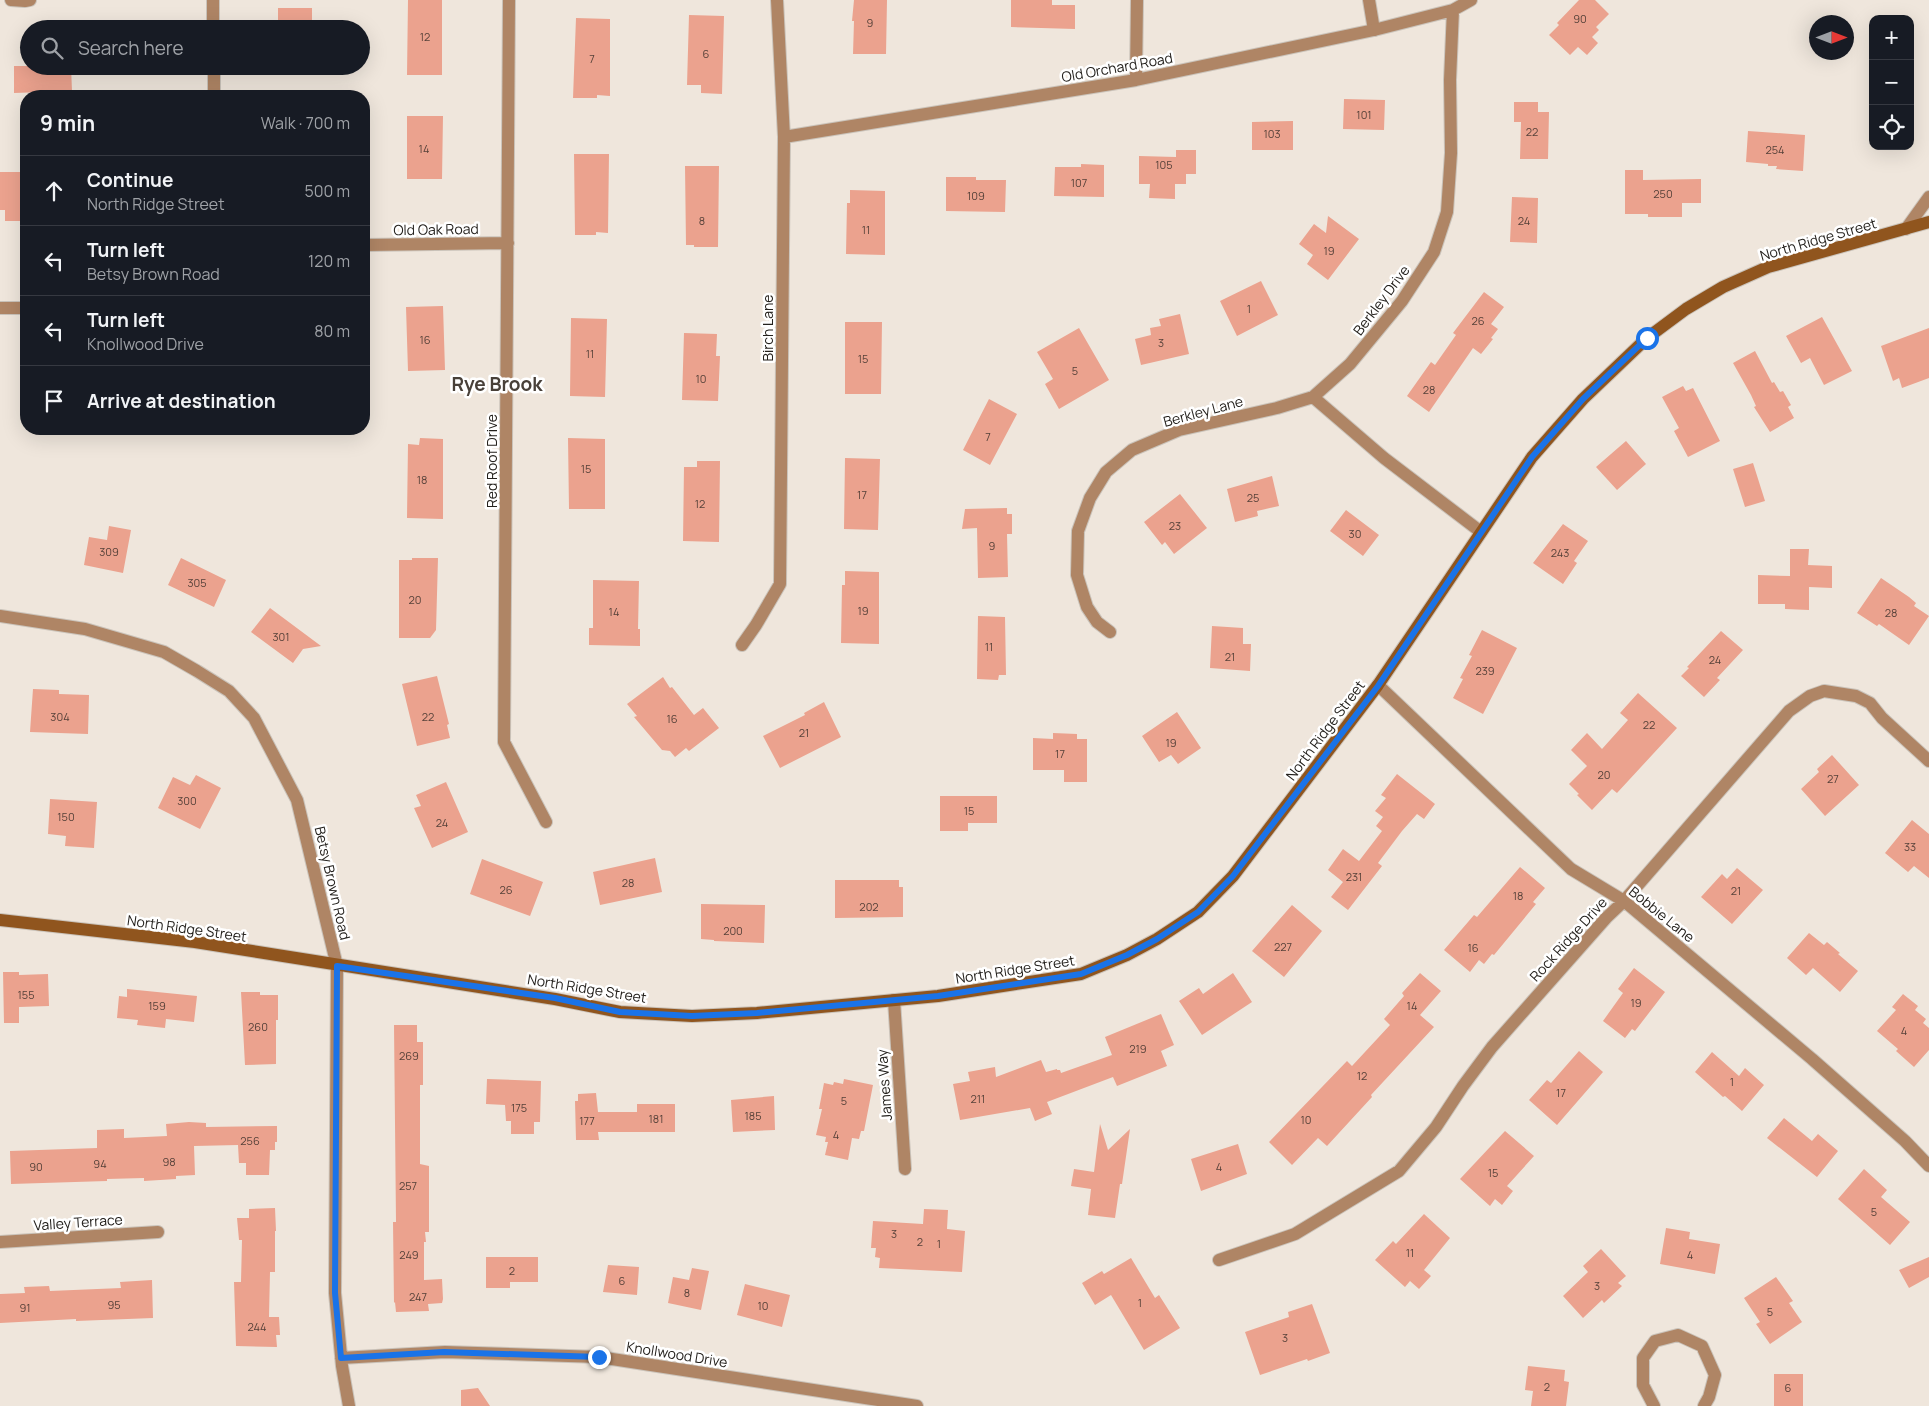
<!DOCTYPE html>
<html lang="en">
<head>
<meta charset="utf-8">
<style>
	:root { --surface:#171b24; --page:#242831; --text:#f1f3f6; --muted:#9ea1a6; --line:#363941 }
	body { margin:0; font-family:Manrope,sans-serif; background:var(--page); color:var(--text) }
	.controls { position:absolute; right:15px; top:15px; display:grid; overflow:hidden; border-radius:10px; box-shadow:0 5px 20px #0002 }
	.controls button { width:45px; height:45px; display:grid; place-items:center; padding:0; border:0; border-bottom:1px solid var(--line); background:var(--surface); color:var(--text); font:25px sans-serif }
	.compass { position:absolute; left:1809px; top:15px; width:45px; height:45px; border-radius:50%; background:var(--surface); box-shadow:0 5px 20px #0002; rotate:90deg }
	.stop { position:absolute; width:15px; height:15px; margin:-11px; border:4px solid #1a73e8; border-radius:50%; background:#fff }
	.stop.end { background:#1a73e8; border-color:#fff; box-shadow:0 1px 5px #0008 }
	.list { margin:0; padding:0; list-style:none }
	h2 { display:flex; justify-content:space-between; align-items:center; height:65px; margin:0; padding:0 20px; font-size:21px }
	h2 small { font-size:16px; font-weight:400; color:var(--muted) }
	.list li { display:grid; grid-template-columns:32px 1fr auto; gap:15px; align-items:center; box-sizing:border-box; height:70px; padding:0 20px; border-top:1px solid var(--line) }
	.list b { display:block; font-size:19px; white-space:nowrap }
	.list p { margin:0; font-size:16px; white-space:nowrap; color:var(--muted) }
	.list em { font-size:16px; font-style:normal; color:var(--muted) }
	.icon { flex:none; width:28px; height:28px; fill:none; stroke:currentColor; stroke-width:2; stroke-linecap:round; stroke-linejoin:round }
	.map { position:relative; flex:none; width:1929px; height:1406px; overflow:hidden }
	.search { position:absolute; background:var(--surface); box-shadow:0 5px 20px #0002; left:20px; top:20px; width:350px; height:55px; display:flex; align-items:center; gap:12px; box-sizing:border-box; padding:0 18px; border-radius:28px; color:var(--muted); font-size:19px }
	.panel { position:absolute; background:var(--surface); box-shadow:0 5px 20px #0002; left:20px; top:90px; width:350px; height:345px; border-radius:20px }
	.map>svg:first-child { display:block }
	.building { fill:#eba28e }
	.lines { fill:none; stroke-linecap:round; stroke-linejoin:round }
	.lane-casing { stroke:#cac3ba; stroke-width:14 }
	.street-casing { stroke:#cac3ba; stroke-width:14 }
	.secondary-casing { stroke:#cac3ba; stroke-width:14 }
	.lane { stroke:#af8565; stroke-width:12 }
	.street { stroke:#af8565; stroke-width:12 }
	.secondary { stroke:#90551e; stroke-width:12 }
	.route { stroke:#1a73e8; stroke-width:6 }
	.labels { text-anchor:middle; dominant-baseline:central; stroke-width:5; stroke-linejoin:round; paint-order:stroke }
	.number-label { font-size:11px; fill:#564139 }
	.street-label { font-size:14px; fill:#24211d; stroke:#fff }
	.district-label { font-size:19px; font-weight:bold; fill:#484039; stroke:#fff }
</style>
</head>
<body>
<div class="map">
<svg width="1929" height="1406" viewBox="0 0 1929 1406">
	<rect width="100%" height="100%" fill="#efe6dc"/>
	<path class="building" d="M408,0H442V75H407Z
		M854,0H887L886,54H853L854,21H852Z
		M1011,0H1052V5H1075V29L1011,27Z
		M1579,0H1595L1609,14L1596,27L1599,30L1592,37L1598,43L1587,55L1578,47L1570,55L1549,35L1559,25L1557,23Z
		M278,8H312V29H278Z
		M689,15L724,16L722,94L701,93V85H687Z
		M576,18L610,19V96L597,95V98H573Z
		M14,66H71L72,91L14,93Z
		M1344,99L1385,100L1384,130L1343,129Z
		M1514,102H1538V112H1549L1548,159H1520L1521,122H1514Z
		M407,116H443L442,179H407Z
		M1293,121V150H1252V122Z
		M1748,131L1805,135L1803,171L1776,169L1777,166H1768V164L1746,162Z
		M1176,150H1196V174H1186V184H1175V199L1149,198L1150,184H1139V156L1176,157Z
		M574,154H609L608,233L596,232V235H575Z
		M1081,164L1104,165V197L1054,196L1055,167H1081Z
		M685,166H719L718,247H694V245H686Z
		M1625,170H1643V180L1701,179V203H1682V217H1648V214H1625Z
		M0,172H26V221H5V210H0Z
		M946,177H976V180H1006L1005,212L946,211Z
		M850,190L885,191V255L846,254L847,203H850Z
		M1512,197L1538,198L1537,243L1510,242Z
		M1328,216L1359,239L1328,280L1307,264L1313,255L1299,244L1314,224L1326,233Z
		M1261,281L1278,315L1237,336L1220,301Z
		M1484,292L1504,307L1491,324L1498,329L1491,338L1493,339L1481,354L1473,348L1429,412L1407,396L1431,362L1435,365L1456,335L1453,333Z
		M443,306L445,370L408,371L406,307Z
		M1180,314L1189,354L1141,365L1135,339L1151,335L1150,328L1161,326L1159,319Z
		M1822,317L1852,371L1824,385L1810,358L1801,363L1786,336Z
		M571,318L607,319L605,397L570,396Z
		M845,322H882L881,394H845Z
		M1079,328L1109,380L1059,409L1045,384L1053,379L1037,352Z
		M1929,328V378L1902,388L1899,378L1893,381L1881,346Z
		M684,333L717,334L716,356H720L718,401L682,400Z
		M1755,351L1772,383L1774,382L1780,392L1783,391L1791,405L1788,407L1794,418L1770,432L1754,407L1756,406L1751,395L1733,363Z
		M1683,386L1686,391L1693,388L1720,441L1688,457L1674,431L1679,428L1662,397Z
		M989,399L1017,414L990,465L963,450Z
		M420,438L443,439V519L407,518L408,444L419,445Z
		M568,438L605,439V509H569Z
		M1626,441L1646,464L1617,490L1596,467Z
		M845,458L880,459L878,530L844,529Z
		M697,461H720L719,542L683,541L684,467H697Z
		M1753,463L1765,501L1745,507L1733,469Z
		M1272,476L1279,506L1257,511L1258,516L1235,522L1227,489Z
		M1180,494L1207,528L1174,554L1165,542L1162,545L1144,522Z
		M1007,508V514H1012V534H1007L1008,577L978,578L977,528L962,529L965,509Z
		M1346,510L1379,535L1363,556L1330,531Z
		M1563,524L1588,541L1574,561L1577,563L1563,584L1533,563Z
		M109,526L131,530L123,573L84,565L89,537L107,540Z
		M1790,549H1809L1808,565L1832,566V588L1809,587V610L1785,609V604H1758V575L1790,576Z
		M181,558L226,580L214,607L168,585Z
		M412,558H438L436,630L430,638H399V560H412Z
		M845,571L879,572V644L841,643L842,585H845Z
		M1881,578L1909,597L1916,603L1914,606L1929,616L1909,645L1879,624L1877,626L1857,613Z
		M593,580L639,581L638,629H640V646L589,645V628H593Z
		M270,608L321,646L303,649L293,663L251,632Z
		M978,616L1005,617L1006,675H999L998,680L977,679Z
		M1212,626L1243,628V644H1251L1250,671L1210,668Z
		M1482,630L1517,648L1483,714L1453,698L1463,679L1460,678L1472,656L1469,655Z
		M1721,631L1743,650L1717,678L1720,680L1704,697L1681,676L1689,668L1687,667Z
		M437,676L449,724L447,725L450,738L417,746L402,684Z
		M663,677L670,688L672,687L694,715L703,708L719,728L689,751L686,748L675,757L670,751L662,750L634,717L637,716L627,704Z
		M33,689L59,690V694L89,695L88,734L30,732Z
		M1638,693L1677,728L1617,793L1612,789L1592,810L1577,795L1579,794L1569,784L1587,766L1571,750L1587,733L1602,749L1628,720L1620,713Z
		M824,702L841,737L780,768L763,736L805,715L804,713Z
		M1177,712L1201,748L1178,764L1171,755L1159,762L1142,736Z
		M1053,733L1077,734V739H1087V782H1064V770H1033V738L1053,739Z
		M1832,755L1859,785L1825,816L1801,789L1819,772L1817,769Z
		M1397,774L1435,804L1424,819L1417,814L1402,831L1378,863L1382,866L1348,910L1331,897L1343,882L1328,870L1343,849L1359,861L1382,831L1376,826L1383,817L1375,811L1386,798L1381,795Z
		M196,775L221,788L200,829L158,808L173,777L190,785Z
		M446,782L468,832L432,848L414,808L421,806L416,795Z
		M940,796H997V823H968V831H940Z
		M50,799L97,802L94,848L65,846L66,836L48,834Z
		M1912,820L1929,834V878L1914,866L1908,872L1885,853Z
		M655,858L662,892L600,905L593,872Z
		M482,859L543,882L530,916L470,894Z
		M1520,867L1545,888L1533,902L1536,904L1494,955L1492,954L1484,964L1479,960L1470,972L1444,950L1474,915L1477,917Z
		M1737,868L1763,890L1732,924L1701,897L1722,874L1727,879Z
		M835,880H899V887H903V917L835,918Z
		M701,904L765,905L764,943L714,941V940L701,939Z
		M1292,905L1322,931L1284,977L1252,951Z
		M1809,933L1824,945L1827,942L1840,953L1838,954L1858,971L1840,992L1813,968L1806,975L1787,958Z
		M1634,968L1665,992L1635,1031L1632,1029L1625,1038L1603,1021L1623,993L1618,989Z
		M3,972H19V975L48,974L49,1006L19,1007V1023H4Z
		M1233,973L1252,1002L1202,1035L1179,1001L1199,988L1203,994Z
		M1420,973L1441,991L1420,1015L1434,1027L1371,1095L1372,1097L1327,1146L1318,1138L1292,1165L1269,1142L1347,1061L1352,1066L1390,1025L1384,1019L1404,996L1402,993Z
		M127,989L197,996L194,1022L166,1019L165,1028L137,1025L138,1020L117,1018L119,996L127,997Z
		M241,992H260V995H278V1020H276V1064L245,1065Z
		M1903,994L1918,1006L1915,1010L1926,1019L1923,1023L1929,1028V1050L1914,1067L1896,1051L1898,1049L1877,1031L1896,1010L1892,1007Z
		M1161,1014L1174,1045L1161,1051L1167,1066L1117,1086L1113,1077L1047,1102L1052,1114L1035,1121L1030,1108L960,1120L953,1084L970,1081L968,1072L995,1067L996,1077L1041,1060L1046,1072L1057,1069V1070H1060L1061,1073L1112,1055L1105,1037Z
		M394,1025H417V1042H423V1085H420V1164L429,1166V1232H425L426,1242H424V1280L442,1279L443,1299L442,1303L428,1304L429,1311L396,1312L395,1302L394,1303L393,1222H396Z
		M1579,1051L1603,1072L1557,1125L1529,1100L1547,1080L1551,1083Z
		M1712,1052L1739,1076L1745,1068L1764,1085L1742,1111L1725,1096L1723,1097L1695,1072Z
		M487,1079L541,1081L540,1122H534V1134H511V1121H506L505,1105L486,1104Z
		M844,1079L873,1085L864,1131H861L859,1139L852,1138L848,1160L825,1155L828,1142H825L826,1137L816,1135L822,1109H819L824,1083L833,1085L834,1082L843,1084Z
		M596,1093L598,1112H637V1104H675V1132H598L599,1140H576L575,1101H578V1094Z
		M774,1096L775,1130L733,1132L731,1100Z
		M1784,1118L1812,1141L1818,1134L1838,1151L1817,1177L1767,1138Z
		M189,1122L206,1123V1127L277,1126V1142H275V1150H270L269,1175H246V1163H239L238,1145L194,1146L195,1175L176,1176V1179L144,1181V1178L107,1179V1181L11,1184L10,1151L97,1148V1130L124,1129V1138L167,1136L166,1124Z
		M1100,1124L1108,1150L1130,1129L1122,1184H1120L1115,1218L1088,1215L1091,1189L1071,1186L1074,1169L1094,1172Z
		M1505,1131L1534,1156L1507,1186L1513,1191L1502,1205L1495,1199L1490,1206L1460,1179Z
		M1238,1144L1247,1174L1201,1191L1191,1159Z
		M1864,1169L1887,1190L1881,1197L1910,1222L1890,1245L1838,1199Z
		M275,1208L276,1231H275V1272H270L269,1317H279L280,1335H276L277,1347L236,1346L234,1282H241L242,1240H239L237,1218H249V1209Z
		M924,1209L948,1210L947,1229L965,1231L962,1272L879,1268L880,1258L875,1257L876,1248H871L873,1221L923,1224Z
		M1424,1214L1450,1238L1424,1270L1431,1276L1419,1289L1410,1281L1405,1287L1375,1260L1393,1241L1396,1244Z
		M1666,1228L1690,1232L1689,1239L1720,1244L1715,1274L1660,1264Z
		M1601,1249L1626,1276L1618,1283L1622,1286L1604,1303L1602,1300L1583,1318L1563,1296L1588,1272L1583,1266Z
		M486,1257H538V1282H510V1288H486Z
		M1929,1257V1277L1909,1288L1899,1270Z
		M1131,1258L1155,1298L1159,1295L1180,1328L1144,1350L1111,1295L1095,1305L1082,1283L1102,1271L1104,1274Z
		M608,1265L639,1267L637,1295L603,1292Z
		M692,1268L709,1271L701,1310L668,1303L673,1277L689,1280Z
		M1776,1277L1793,1301L1789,1303L1802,1322L1770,1344L1756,1324L1760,1322L1744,1298Z
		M152,1280L153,1318L76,1321V1319L0,1323V1294L25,1293L24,1287L49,1286L50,1291L121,1288L120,1282Z
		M745,1284L790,1295L782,1327L737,1315Z
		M1312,1304L1330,1353L1308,1361L1307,1359L1260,1375L1245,1332L1289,1317L1288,1312Z
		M1528,1366L1565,1370L1564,1381L1569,1382L1566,1406H1531L1533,1391L1525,1390Z
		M1774,1374H1803V1406H1774Z
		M478,1388L490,1406H461V1390Z"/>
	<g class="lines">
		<g class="lane-casing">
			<path id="lane" d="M1369,0L1374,30"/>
		</g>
		<g class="street-casing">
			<path id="street" d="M11,0L25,1L30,0
				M213,0V29
				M509,0L504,742L546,822
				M214,66V96
				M1136,80L1137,0
				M784,137L1136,80L1374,30L1453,10
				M1906,229L1929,197
				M364,245L508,243
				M0,308H26
				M1313,397L1384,458L1481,532
				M0,616L85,629L164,652L197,671L229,691L254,718L297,800L337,966L335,1293L342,1366L349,1406
				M1110,632L1097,622L1087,607L1077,575L1078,531L1090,498L1106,472L1132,450L1179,430L1277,408L1313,397L1350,364L1402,301L1434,252L1447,212L1451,153L1450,80L1453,10L1471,0
				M742,645L756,625L780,584L784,137L777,0
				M1378,685L1571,869L1624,901L1812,1059L1905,1141L1929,1166
				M894,1000L905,1169
				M0,1242L158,1232
				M1219,1260L1295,1234L1399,1171L1436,1127L1463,1086L1492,1047L1606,918L1624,901L1789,711L1810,696L1824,691L1856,696L1870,703L1882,718L1929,761
				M341,1358L445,1352L599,1357L917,1406
				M1654,1406L1643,1385V1358L1655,1341L1678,1335L1702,1346L1715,1375L1709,1397L1704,1406"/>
		</g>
		<g class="secondary-casing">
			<path id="secondary" d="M0,920L195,942L555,999L620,1012L692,1016L757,1013L938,996L1081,974L1127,955L1157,939L1198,912L1233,876L1378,685L1532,457L1583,399L1647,338L1686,309L1723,287L1768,267L1929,222"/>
		</g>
		<use href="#lane" class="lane"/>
		<use href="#street" class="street"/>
		<use href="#secondary" class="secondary"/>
	</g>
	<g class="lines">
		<path class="route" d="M599,1357L444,1352L341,1358L335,1293L337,966L555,998L620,1012L692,1016L757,1013L938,996L1081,974L1127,955L1157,939L1198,912L1233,876L1378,686L1532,457L1583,399L1647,338"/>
	</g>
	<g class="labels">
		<g class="number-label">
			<text x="1580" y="18">90</text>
			<text x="870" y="22">9</text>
			<text x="425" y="36">12</text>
			<text x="706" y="53">6</text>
			<text x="592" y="58">7</text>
			<text x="1364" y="114">101</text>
			<text x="1532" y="131">22</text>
			<text x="1272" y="133">103</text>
			<text x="424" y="148">14</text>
			<text x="1775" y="149">254</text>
			<text x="1164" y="164">105</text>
			<text x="1079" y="182">107</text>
			<text x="1663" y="193">250</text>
			<text x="976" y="195">109</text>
			<text x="702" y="220">8</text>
			<text x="1524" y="220">24</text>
			<text x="866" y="229">11</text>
			<text x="1329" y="250">19</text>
			<text x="1249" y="308">1</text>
			<text x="1478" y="320">26</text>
			<text x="425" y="339">16</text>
			<text x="1161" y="342">3</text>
			<text x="590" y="353">11</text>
			<text x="863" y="358">15</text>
			<text x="1075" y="370">5</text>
			<text x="701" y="378">10</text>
			<text x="1429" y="389">28</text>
			<text x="988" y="436">7</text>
			<text x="586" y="468">15</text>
			<text x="422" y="479">18</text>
			<text x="862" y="494">17</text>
			<text x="1253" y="497">25</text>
			<text x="700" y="503">12</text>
			<text x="1175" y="525">23</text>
			<text x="1355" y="533">30</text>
			<text x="992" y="545">9</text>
			<text x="109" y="551">309</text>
			<text x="1560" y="552">243</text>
			<text x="197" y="582">305</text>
			<text x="415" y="599">20</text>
			<text x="863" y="610">19</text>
			<text x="614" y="611">14</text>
			<text x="1891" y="612">28</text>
			<text x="281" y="636">301</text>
			<text x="989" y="646">11</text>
			<text x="1230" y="656">21</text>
			<text x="1715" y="659">24</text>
			<text x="1485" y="670">239</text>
			<text x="60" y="716">304</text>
			<text x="428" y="716">22</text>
			<text x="672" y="718">16</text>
			<text x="1649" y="724">22</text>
			<text x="804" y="732">21</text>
			<text x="1171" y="742">19</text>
			<text x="1060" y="753">17</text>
			<text x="1604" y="774">20</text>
			<text x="1833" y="778">27</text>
			<text x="187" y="800">300</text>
			<text x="969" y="810">15</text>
			<text x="66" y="816">150</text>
			<text x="442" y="822">24</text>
			<text x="1910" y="846">33</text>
			<text x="1354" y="876">231</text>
			<text x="628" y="882">28</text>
			<text x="506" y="889">26</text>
			<text x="1736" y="890">21</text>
			<text x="1518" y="895">18</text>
			<text x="869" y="906">202</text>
			<text x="733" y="930">200</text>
			<text x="1283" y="946">227</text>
			<text x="1473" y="947">16</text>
			<text x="26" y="994">155</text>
			<text x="1636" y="1002">19</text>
			<text x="157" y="1005">159</text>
			<text x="1412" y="1005">14</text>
			<text x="258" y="1026">260</text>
			<text x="1904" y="1030">4</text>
			<text x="1138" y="1048">219</text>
			<text x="409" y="1055">269</text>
			<text x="1362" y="1075">12</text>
			<text x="1732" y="1081">1</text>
			<text x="1561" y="1092">17</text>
			<text x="978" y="1098">211</text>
			<text x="844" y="1100">5</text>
			<text x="519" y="1107">175</text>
			<text x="753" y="1115">185</text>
			<text x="656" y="1118">181</text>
			<text x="1306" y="1119">10</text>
			<text x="587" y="1120">177</text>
			<text x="836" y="1134">4</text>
			<text x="250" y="1140">256</text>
			<text x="169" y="1161">98</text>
			<text x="100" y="1163">94</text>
			<text x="36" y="1166">90</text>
			<text x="1219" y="1166">4</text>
			<text x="1493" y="1172">15</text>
			<text x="408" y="1185">257</text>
			<text x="1874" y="1211">5</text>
			<text x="894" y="1233">3</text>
			<text x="920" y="1241">2</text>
			<text x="939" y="1243">1</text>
			<text x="1410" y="1252">11</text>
			<text x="409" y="1254">249</text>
			<text x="1690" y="1254">4</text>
			<text x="512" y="1270">2</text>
			<text x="622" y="1280">6</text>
			<text x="1597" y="1285">3</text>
			<text x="687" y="1292">8</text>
			<text x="418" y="1296">247</text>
			<text x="1140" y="1302">1</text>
			<text x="114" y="1304">95</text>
			<text x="763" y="1305">10</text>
			<text x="25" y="1307">91</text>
			<text x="1770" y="1311">5</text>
			<text x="257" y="1326">244</text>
			<text x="1285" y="1337">3</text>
			<text x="1547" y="1386">2</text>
			<text x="1788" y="1387">6</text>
		</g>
		<g class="street-label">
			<text transform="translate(1117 67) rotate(-10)">Old Orchard Road</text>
			<text transform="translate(436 229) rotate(-1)">Old Oak Road</text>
			<text transform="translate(1818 239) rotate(-16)">North Ridge Street</text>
			<text transform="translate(1381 300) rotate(-53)">Berkley Drive</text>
			<text transform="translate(767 328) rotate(-90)">Birch Lane</text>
			<text transform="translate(1203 411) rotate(-15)">Berkley Lane</text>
			<text transform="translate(491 461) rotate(-90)">Red Roof Drive</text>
			<text transform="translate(1325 730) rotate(-53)">North Ridge Street</text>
			<text transform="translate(333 883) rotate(77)">Betsy Brown Road</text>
			<text transform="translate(1662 914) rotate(39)">Bobbie Lane</text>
			<text transform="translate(187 928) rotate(8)">North Ridge Street</text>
			<text transform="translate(1568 939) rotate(-48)">Rock Ridge Drive</text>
			<text transform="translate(1015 969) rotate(-9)">North Ridge Street</text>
			<text transform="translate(587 988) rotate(9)">North Ridge Street</text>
			<text transform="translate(884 1085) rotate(-94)">James Way</text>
			<text transform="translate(78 1222) rotate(-4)">Valley Terrace</text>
			<text transform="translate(677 1354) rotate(9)">Knollwood Drive</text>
		</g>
		<g class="district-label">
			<text x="497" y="384">Rye Brook</text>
		</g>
	</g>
</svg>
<div class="controls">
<button>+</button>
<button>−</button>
<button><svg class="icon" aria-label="locate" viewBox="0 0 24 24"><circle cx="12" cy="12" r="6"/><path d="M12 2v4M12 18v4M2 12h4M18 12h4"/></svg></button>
</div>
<svg class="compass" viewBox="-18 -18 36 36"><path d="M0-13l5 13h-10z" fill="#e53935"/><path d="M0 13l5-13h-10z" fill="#9ea1a6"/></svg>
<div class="stop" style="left:1647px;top:338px"></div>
<div class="stop end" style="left:599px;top:1357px"></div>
<div class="search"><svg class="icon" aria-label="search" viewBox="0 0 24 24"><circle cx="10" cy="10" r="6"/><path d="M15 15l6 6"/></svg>Search here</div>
<section class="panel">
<h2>9 min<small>Walk · 700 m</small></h2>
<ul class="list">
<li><svg class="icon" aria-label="ahead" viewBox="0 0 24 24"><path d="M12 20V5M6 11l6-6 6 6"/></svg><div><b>Continue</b><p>North Ridge Street</p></div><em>500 m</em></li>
<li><svg class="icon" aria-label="left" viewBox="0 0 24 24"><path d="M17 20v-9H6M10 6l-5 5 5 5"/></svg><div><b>Turn left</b><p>Betsy Brown Road</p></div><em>120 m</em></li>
<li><svg class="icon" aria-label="left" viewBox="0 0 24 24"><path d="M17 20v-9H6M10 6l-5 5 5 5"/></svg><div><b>Turn left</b><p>Knollwood Drive</p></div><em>80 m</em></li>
<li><svg class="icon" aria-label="arrive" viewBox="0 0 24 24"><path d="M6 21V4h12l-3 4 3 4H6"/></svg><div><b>Arrive at destination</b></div></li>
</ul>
</section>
</div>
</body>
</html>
